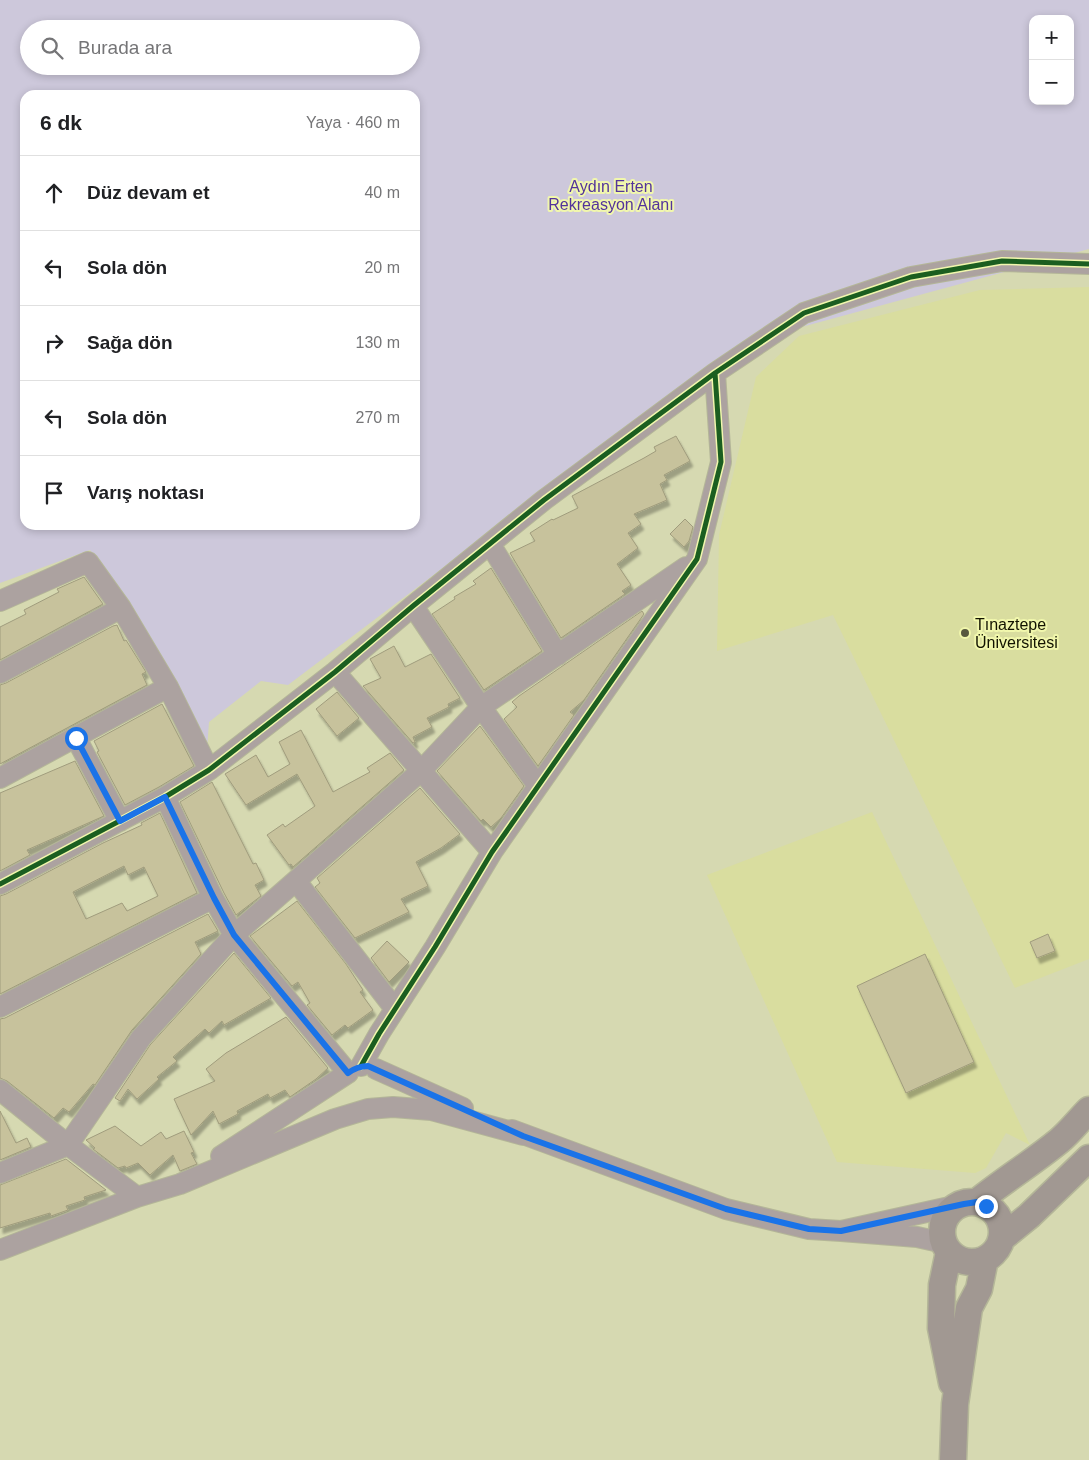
<!DOCTYPE html>
<html lang="tr">
<head>
<meta charset="utf-8">
<style>
	:root { --surface:#fff; --page:#f2f2f2; --text:#202124; --muted:#757577; --line:#e0e0e0 }
	body { margin:0; font-family:Helvetica,sans-serif; background:var(--page); color:var(--text) }
	.controls { position:absolute; right:15px; top:15px; display:grid; overflow:hidden; border-radius:10px; box-shadow:0 2px 8px #0003 }
	.controls button { width:45px; height:45px; display:grid; place-items:center; padding:0; border:0; border-bottom:1px solid var(--line); background:var(--surface); color:var(--text); font:25px sans-serif }
	.stop { position:absolute; width:15px; height:15px; margin:-11px; border:4px solid #1a73e8; border-radius:50%; background:#fff }
	.stop.end { background:#1a73e8; border-color:#fff; box-shadow:0 1px 5px #0008 }
	.list { margin:0; padding:0; list-style:none }
	h2 { display:flex; justify-content:space-between; align-items:center; height:65px; margin:0; padding:0 20px; font-size:21px }
	h2 small { font-size:16px; font-weight:400; color:var(--muted) }
	.list li { display:grid; grid-template-columns:32px 1fr auto; gap:15px; align-items:center; box-sizing:border-box; height:75px; padding:0 20px; border-top:1px solid var(--line) }
	.list b { display:block; font-size:19px; white-space:nowrap }
	.list em { font-size:16px; font-style:normal; color:var(--muted) }
	.icon { flex:none; width:28px; height:28px; fill:none; stroke:currentColor; stroke-width:2; stroke-linecap:round; stroke-linejoin:round }
	.map { position:relative; flex:none; width:1089px; height:1460px; overflow:hidden }
	.search { position:absolute; background:var(--surface); box-shadow:0 2px 8px #0003; left:20px; top:20px; width:400px; height:55px; display:flex; align-items:center; gap:12px; box-sizing:border-box; padding:0 18px; border-radius:28px; color:var(--muted); font-size:19px }
	.panel { position:absolute; background:var(--surface); box-shadow:0 2px 8px #0003; left:20px; top:90px; width:400px; height:440px; border-radius:15px }
	.map>svg:first-child { display:block }
	.built { fill:#d9dd9f }
	.green { fill:#cdc8db; fill-rule:evenodd }
	.building { fill:#c7c29c; stroke:#a09c7d; fill-rule:evenodd; filter:url(#shadow) }
	.lines { fill:none; stroke-linecap:round; stroke-linejoin:round }
	.minor-casing { stroke:#b4b698; stroke-width:22 }
	.major-casing { stroke:#b4b698; stroke-width:29 }
	.minor { stroke:#aca2a0; stroke-width:20 }
	.major { stroke:#a19892; stroke-width:26 }
	.cycleway-casing { stroke:#f1f7ad; stroke-width:8 }
	.cycleway { stroke:#1b5e20; stroke-width:5 }
	.route { stroke:#1a73e8; stroke-width:6 }
	.poi-dot { fill:#57583e; stroke:#f1f7ad; stroke-width:2 }
	.labels { text-anchor:middle; dominant-baseline:central; stroke-width:4; stroke-linejoin:round; paint-order:stroke }
	.park-label { font-size:16px; fill:#53349b; stroke:#f1f7ad }
	.poi-label { font-size:16px; fill:#121300; stroke:#f1f7ad; text-anchor:start }
</style>
</head>
<body>
<div class="map">
<svg width="1089" height="1460" viewBox="0 0 1089 1460">
	<defs>
		<filter id="shadow"><feDropShadow dx="3" dy="5.5" stdDeviation="1" flood-color="#0004"/></filter>
	</defs>
	<rect width="100%" height="100%" fill="#d6d9b1"/>
	<path class="built" d="M1089,287V959L1015,988L833,615L717,651L719,535L756,377L799,336L980,290Z
		M872,812L1030,1145L1006,1133L986,1168L975,1173L837,1162L707,875Z"/>
	<path class="green" d="M0,0H1089V249L739,344L288,685L261,681L209,722L207,749L90,550L0,583ZM1033,19H1070V101H1033ZM29,29H411V66H29ZM25,95H415V525H25Z"/>
	<path class="building" d="M676,436L690,461L664,475L667,480L660,484L667,500L634,514L641,524L628,533L638,548L617,564L631,585L622,591L625,594L561,638L510,553L535,541L530,533L552,519L553,520L578,508L572,496L644,458L656,451L654,447Z
		M685,519L693,527L689,541L684,547L670,534Z
		M491,568L542,651L484,690L432,614L455,599L454,597L476,584L473,581Z
		M84,577L103,604L0,660V627L26,614L24,610L59,592L57,589Z
		M642,611L644,614L584,700L570,712L574,715L538,766L504,719L517,707L512,702L519,696Z
		M117,625L124,641L126,640L146,672L142,674L147,685L0,764V685L6,683L113,626Z
		M394,646L405,667L431,654L460,698L448,704L449,707L427,718L432,727L413,737L415,742L413,743L363,686L381,678L370,659Z
		M337,692L359,718L337,736L316,709Z
		M162,704L194,766L159,787L125,805L97,752L99,751L94,741Z
		M480,726L524,786L501,818L491,827L483,819L481,821L437,771Z
		M301,730L333,792L370,772L367,768L390,753L404,770L293,867L291,864L289,865L267,835L283,824L285,827L315,806L297,774L246,805L225,774L256,755L268,777L290,764L279,742Z
		M75,761L104,816L27,850L30,855L0,871V793Z
		M212,782L253,864L256,863L264,880L255,885L261,896L236,915L224,893L180,802Z
		M420,788L460,834L441,848L416,862L428,886L401,899L409,912L355,938L315,887L320,883L317,878Z
		M160,813L197,893L0,994V896L6,894L103,843L142,825L141,823ZM124,866L128,875L144,867L158,896L127,911L122,903L86,919L73,892Z
		M297,901L346,964L363,990L360,992L373,1010L348,1028L345,1025L332,1035L307,1005L310,1003L298,982L292,986L250,936Z
		M208,914L218,931L195,942L201,954L132,1030L95,1085L93,1084L69,1112L63,1108L54,1118L7,1081L0,1078V1019L5,1018Z
		M1048,934L1055,951L1037,958L1030,942Z
		M387,941L409,962L389,982L371,958Z
		M234,953L271,998L224,1025L222,1021L209,1033L205,1029L173,1057L177,1061L157,1077L159,1079L137,1099L128,1089L120,1101L115,1098L150,1045Z
		M925,954L974,1062L906,1093L857,986Z
		M286,1017L328,1068L316,1079L290,1097L285,1090L270,1098L268,1094L237,1111L238,1114L219,1124L213,1111L191,1135L174,1099L215,1081L206,1069L226,1053Z
		M0,1111L16,1143L27,1138L31,1147L0,1160Z
		M115,1126L141,1146L161,1132L166,1139L184,1131L194,1152L191,1153L197,1164L180,1171L173,1155L150,1175L138,1163L126,1168L125,1166L118,1168L93,1149L95,1148L86,1140Z
		M66,1159L106,1190L84,1197L85,1200L66,1206L68,1210L51,1216L50,1213L0,1228V1185Z"/>
	<g class="lines">
		<g class="minor-casing">
			<path id="minor" d="M490,544L558,655
				M0,601L88,562L121,608L168,687L209,770
				M413,606L481,707L538,786
				M335,672L492,852
				M0,673L121,608
				M76,738L120,821
				M0,778L168,687
				M165,797L213,898L234,935L348,1073L221,1156
				M296,881L395,1009
				M0,884L165,797L209,770L335,672L413,606L544,500L715,373
				M0,1007L213,898
				M361,1066L379,1034L435,947L492,852L697,559L721,462L715,373L804,313L911,277L1002,261L1089,264
				M376,1069L463,1108
				M0,1090L68,1145L141,1038L234,935L421,771L481,707L686,567
				M512,1130L726,1209L809,1229L841,1231
				M0,1173L68,1145L137,1197
				M944,1243L917,1237L841,1231L963,1204
				M0,1250L137,1197L180,1184L335,1119L368,1109L393,1107L431,1110L523,1135"/>
		</g>
		<g class="major-casing">
			<path id="major" d="M977,1202C1003,1181 1032,1163 1059,1141C1070,1132 1079,1120 1089,1110
				M942 1232a30 30 0 1 1 60 0a30 30 0 1 1-60 0Z
				M1002,1238L1029,1216L1089,1158
				M949,1252L942,1285L941,1328L952,1383
				M953,1460L955,1404L969,1308L979,1289L985,1259"/>
		</g>
		<use href="#minor" class="minor"/>
		<use href="#major" class="major"/>
		<g class="cycleway-casing">
			<path id="cycleway" d="M0,884L165,797L209,770L335,672L413,606L544,500L715,373
				M361,1066L379,1034L435,947L492,852L697,559L721,462L715,373L804,313L911,277L1002,261L1089,264"/>
		</g>
		<use href="#cycleway" class="cycleway"/>
	</g>
	<g class="lines">
		<path class="route" d="M76,738L120,821L165,797L214,898L234,935L348,1073C355,1068 360,1066 368,1066L523,1136L726,1209L809,1229L841,1231L964,1204L977,1202L986,1206"/>
	</g>
	<circle class="poi-dot" cx="965" cy="633" r="5"/>
	<g class="labels">
		<g class="park-label">
			<text x="611" y="186">Aydın Erten<tspan x="611" dy="18">Rekreasyon Alanı</tspan></text>
		</g>
		<g class="poi-label">
			<text x="975" y="624">Tınaztepe<tspan x="975" dy="18">Üniversitesi</tspan></text>
		</g>
	</g>
</svg>
<div class="controls">
<button>+</button>
<button>−</button>
</div>
<div class="stop" style="left:76px;top:738px"></div>
<div class="stop end" style="left:986px;top:1206px"></div>
<div class="search"><svg class="icon" aria-label="search" viewBox="0 0 24 24"><circle cx="10" cy="10" r="6"/><path d="M15 15l6 6"/></svg>Burada ara</div>
<section class="panel">
<h2>6 dk<small>Yaya · 460 m</small></h2>
<ul class="list">
<li><svg class="icon" aria-label="ahead" viewBox="0 0 24 24"><path d="M12 20V5M6 11l6-6 6 6"/></svg><div><b>Düz devam et</b></div><em>40 m</em></li>
<li><svg class="icon" aria-label="left" viewBox="0 0 24 24"><path d="M17 20v-9H6M10 6l-5 5 5 5"/></svg><div><b>Sola dön</b></div><em>20 m</em></li>
<li><svg class="icon" aria-label="right" viewBox="0 0 24 24"><path d="M7 20v-9h11M14 6l5 5-5 5"/></svg><div><b>Sağa dön</b></div><em>130 m</em></li>
<li><svg class="icon" aria-label="left" viewBox="0 0 24 24"><path d="M17 20v-9H6M10 6l-5 5 5 5"/></svg><div><b>Sola dön</b></div><em>270 m</em></li>
<li><svg class="icon" aria-label="arrive" viewBox="0 0 24 24"><path d="M6 21V4h12l-3 4 3 4H6"/></svg><div><b>Varış noktası</b></div></li>
</ul>
</section>
</div>
</body>
</html>
